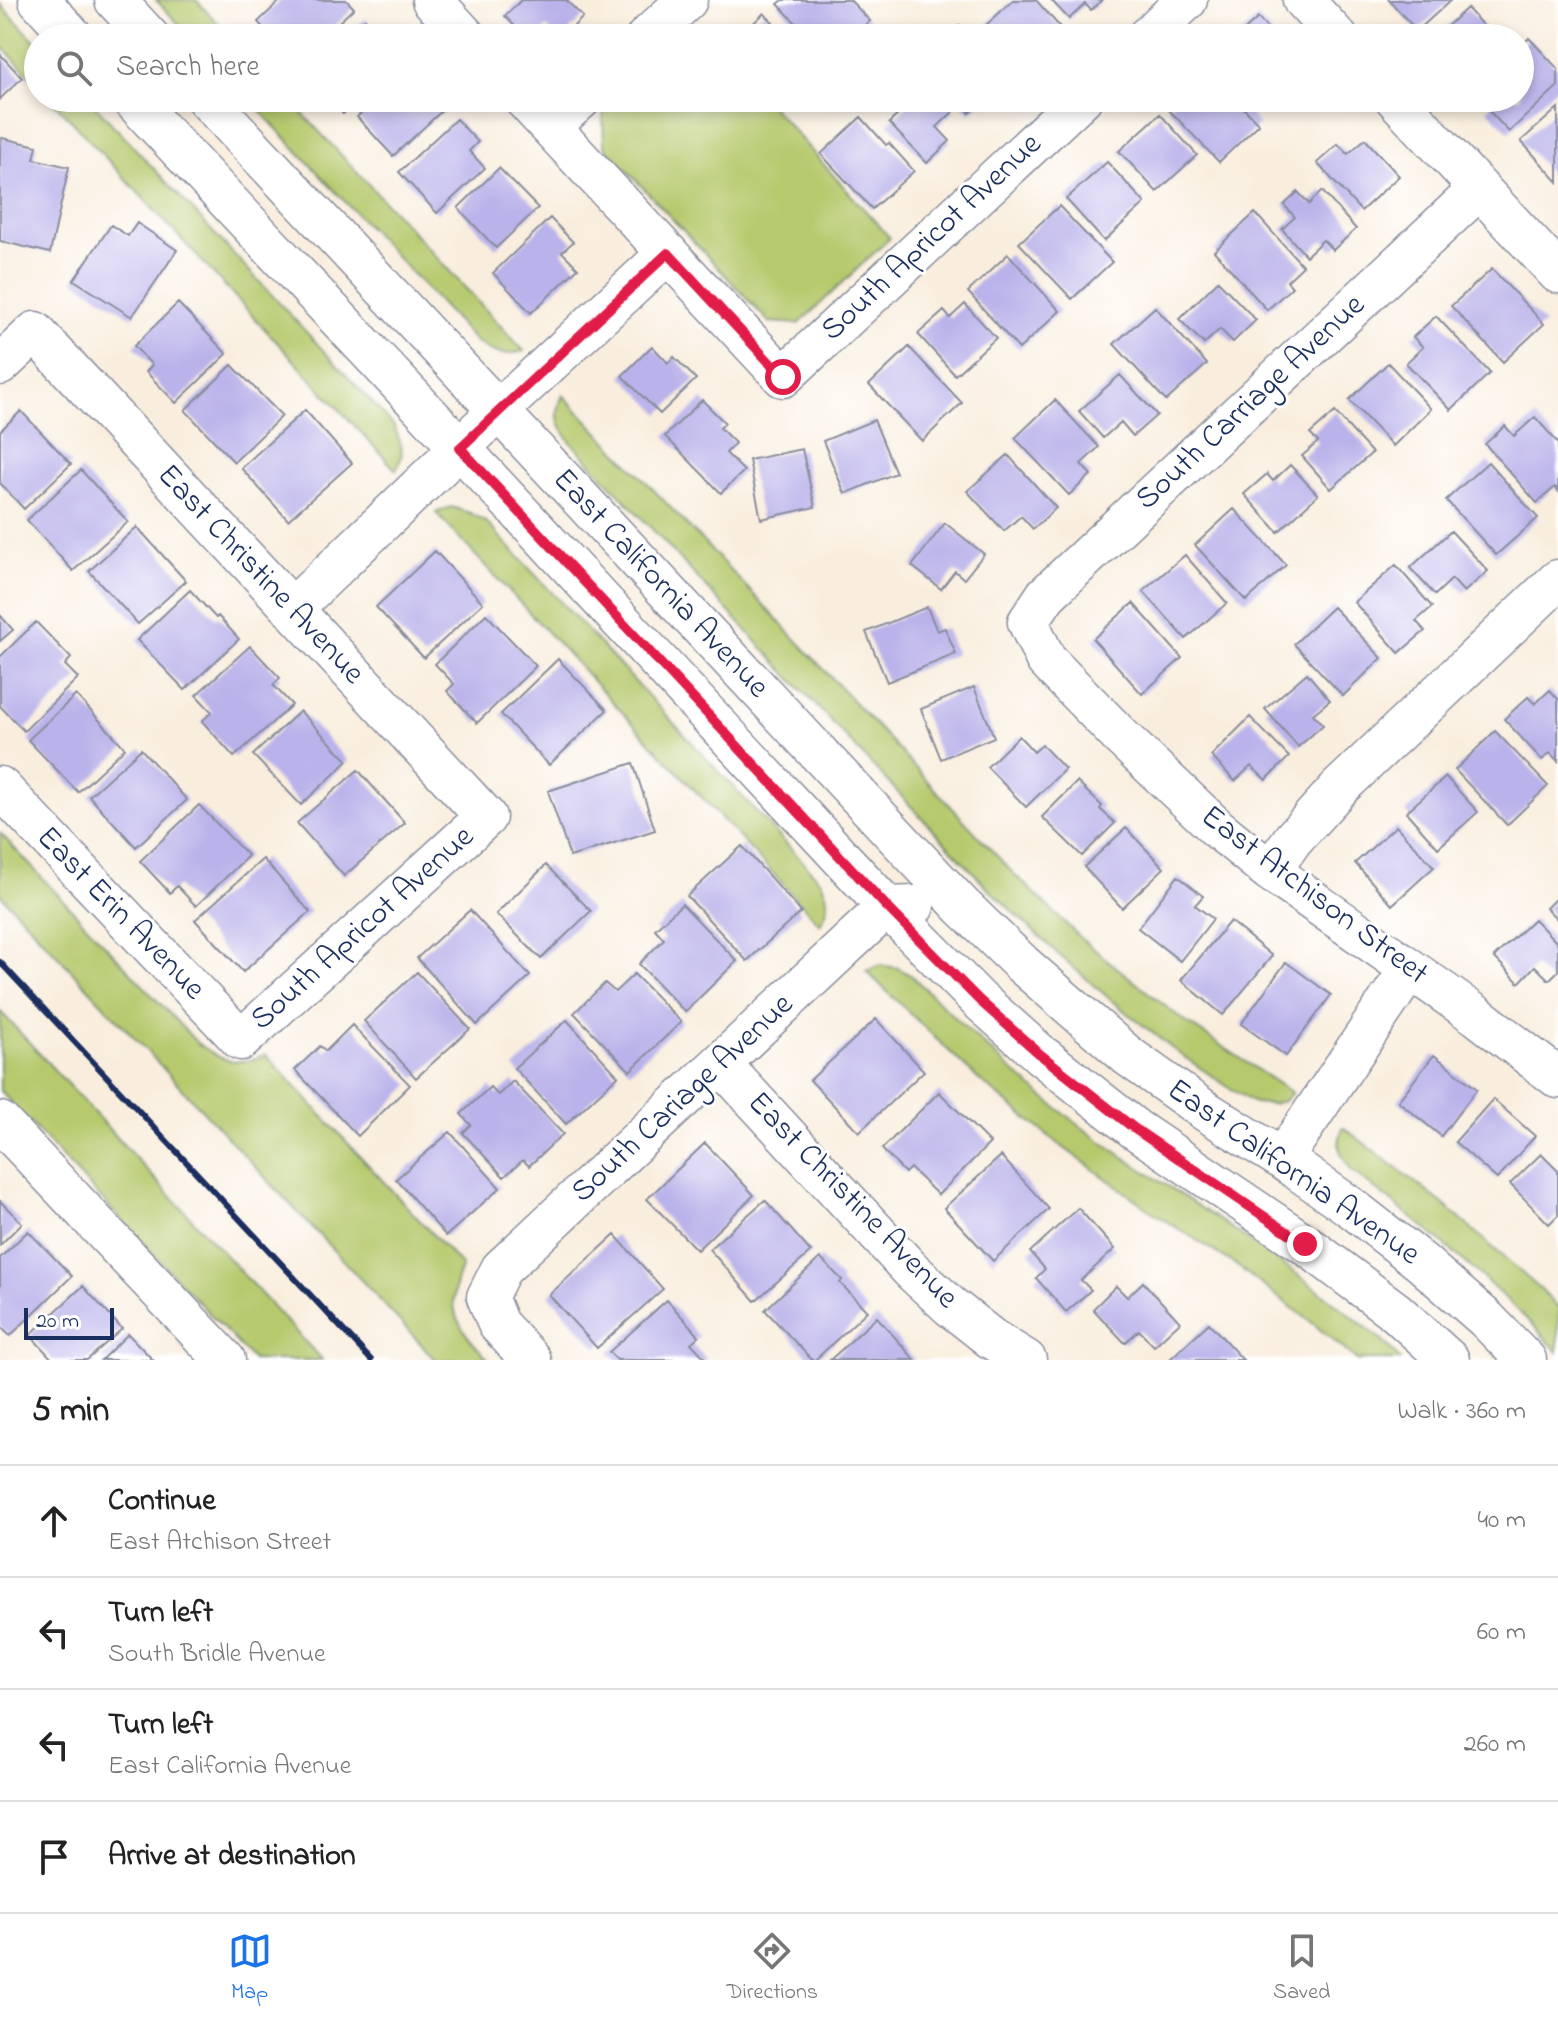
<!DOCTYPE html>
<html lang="en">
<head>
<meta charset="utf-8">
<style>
	:root { --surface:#fff; --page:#f2f2f2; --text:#222; --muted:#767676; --line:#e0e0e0; --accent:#1a73e8 }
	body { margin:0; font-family:"Indie Flower",sans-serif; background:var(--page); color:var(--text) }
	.scale { position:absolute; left:24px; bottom:20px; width:90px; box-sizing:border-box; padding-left:8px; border:4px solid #1b2f5e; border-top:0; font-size:22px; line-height:28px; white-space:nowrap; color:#1b2f5e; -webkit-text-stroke:6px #fff; paint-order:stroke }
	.stop { position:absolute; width:24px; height:24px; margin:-18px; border:6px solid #e11d48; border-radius:50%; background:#fff }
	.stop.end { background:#e11d48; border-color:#fff; box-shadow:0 2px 8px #0008 }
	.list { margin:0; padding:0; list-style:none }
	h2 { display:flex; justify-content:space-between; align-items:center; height:104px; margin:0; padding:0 32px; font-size:34px }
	h2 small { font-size:26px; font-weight:400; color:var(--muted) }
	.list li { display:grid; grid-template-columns:52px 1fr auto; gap:24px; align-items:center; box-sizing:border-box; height:112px; padding:0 32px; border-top:2px solid var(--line) }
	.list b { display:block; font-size:30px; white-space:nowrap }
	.list p { margin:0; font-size:26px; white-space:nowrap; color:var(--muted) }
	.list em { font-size:26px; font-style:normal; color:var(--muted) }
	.icon { flex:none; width:44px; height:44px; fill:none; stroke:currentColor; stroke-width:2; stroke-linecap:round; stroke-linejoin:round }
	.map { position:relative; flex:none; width:1558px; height:1360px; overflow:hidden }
	.search { position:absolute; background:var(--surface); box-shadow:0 4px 12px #0003; left:24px; right:24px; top:24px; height:88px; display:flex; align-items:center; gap:20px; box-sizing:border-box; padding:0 28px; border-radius:44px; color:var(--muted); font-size:30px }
	.sheet { height:552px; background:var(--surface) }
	nav { display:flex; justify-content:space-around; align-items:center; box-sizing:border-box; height:112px; border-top:2px solid var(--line); background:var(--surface); font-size:22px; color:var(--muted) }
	nav a { display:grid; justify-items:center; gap:4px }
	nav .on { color:var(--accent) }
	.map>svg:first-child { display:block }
	.green { fill:#b6c96d; stroke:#687c66; stroke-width:2 }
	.building { fill:#bab2ea }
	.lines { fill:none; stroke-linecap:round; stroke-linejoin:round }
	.minor-casing { stroke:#8a8e9e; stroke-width:43 }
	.minor { stroke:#fff; stroke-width:40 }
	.rail { stroke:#1b2f5e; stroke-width:6 }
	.route { stroke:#e11d48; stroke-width:10 }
	.labels { text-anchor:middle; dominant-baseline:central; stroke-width:6; stroke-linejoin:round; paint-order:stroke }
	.street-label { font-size:32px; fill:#1b2f5e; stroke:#fff }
</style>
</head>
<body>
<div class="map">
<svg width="1558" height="1360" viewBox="0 0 1558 1360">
	<rect width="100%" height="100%" fill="#fff"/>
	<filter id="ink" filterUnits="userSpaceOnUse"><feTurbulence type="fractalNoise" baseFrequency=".0125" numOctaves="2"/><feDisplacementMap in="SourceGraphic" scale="16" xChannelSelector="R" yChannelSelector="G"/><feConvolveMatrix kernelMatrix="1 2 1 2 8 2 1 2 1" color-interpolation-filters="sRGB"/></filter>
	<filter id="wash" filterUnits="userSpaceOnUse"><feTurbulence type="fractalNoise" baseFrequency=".006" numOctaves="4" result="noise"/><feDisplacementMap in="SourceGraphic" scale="32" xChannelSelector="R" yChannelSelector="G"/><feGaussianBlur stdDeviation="1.8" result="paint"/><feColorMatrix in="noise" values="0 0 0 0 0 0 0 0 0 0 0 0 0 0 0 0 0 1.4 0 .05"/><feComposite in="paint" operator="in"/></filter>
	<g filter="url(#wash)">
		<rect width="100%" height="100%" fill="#f9eede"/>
		<path class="green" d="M156,0H196L232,38H192Z
			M0,4L38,44V85L0,44Z
			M50,98H88L393,425C401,442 406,454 396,470Z
			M248,98H288L524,351C502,356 495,355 476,342Z
			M622,98H764L890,238L799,324L769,322L604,146L603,114Z
			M563,395L776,618L1011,871L1086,943L1183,1020L1292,1093L1284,1101L1271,1104L1254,1103L1234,1091L1174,1050L1111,1000L1057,953L992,892L855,747L570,441C557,423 554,415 563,395Z
			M451,507L470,513L486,522L821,881C829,899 831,907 820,924L436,513Z
			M0,833L197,1043C225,1062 233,1067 266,1055L462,1266C442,1309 460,1329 489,1360H436L0,894Z
			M880,965L898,968L912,976C973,1036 1035,1095 1105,1144C1182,1197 1263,1246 1336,1304C1356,1320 1384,1339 1400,1360H1357L1310,1321L1233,1263L1157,1215L1060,1145L978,1079L866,971Z
			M0,1011L322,1360H253L0,1091Z
			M1343,1127L1442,1203L1541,1290L1558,1308V1352C1496,1284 1425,1227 1352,1171C1340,1154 1335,1147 1343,1127Z"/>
		<g id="blocks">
			<path class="building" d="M281,0H346L354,8L322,38H272L258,22Z
				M521,0H566L583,17L562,38H558L547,27L536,38H526L505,16Z
				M783,0H850L870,21L852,38H810L778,4Z
				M1013,0H1036L1059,26L1046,38H996L985,26Z
				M1051,0H1102L1091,10L1085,4L1069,19Z
				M1389,0H1451L1417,31Z
				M1467,8L1494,38H1434Z
				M764,13L788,38H738Z
				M1258,18L1276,38H1236Z
				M365,19L381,38H344Z
				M960,25L973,38H947Z
				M1529,38L1558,69V86L1509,132L1487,109L1498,99L1496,98H1520V47Z
				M0,54L22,78L0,99Z
				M329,98H360L343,114Z
				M378,98H438L446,107L393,156L357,117Z
				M916,98H941L954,111L937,127L950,141L927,163L889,123Z
				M956,98H985L970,113Z
				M1177,98H1234L1259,124L1219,162L1167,108Z
				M1558,108V182L1521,141Z
				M1160,114L1197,155L1157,192L1119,151Z
				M861,117L886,145L889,143L914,171L872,209L821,154Z
				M456,119L478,142L469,151L485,168L437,213L399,172Z
				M2,138L37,146L34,159L69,167L50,253L0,241V148Z
				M1365,139L1399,176L1361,211L1317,163L1338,144L1348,154Z
				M1107,162L1145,203L1104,241L1066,199Z
				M499,168L538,208L496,248L458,208Z
				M1322,191L1356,229L1333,250L1323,240L1306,256L1282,229L1295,217L1284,205L1298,192L1309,204Z
				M1059,206L1112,262L1072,299L1019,243Z
				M1255,213L1303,266L1287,281L1292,287L1267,310L1214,251Z
				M550,218L573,242L562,252L578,268L531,313L493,273Z
				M137,223L177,250L132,317L74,280L111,225L128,236Z
				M1008,254L1060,311L1019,349L968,292Z
				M1492,269L1544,324L1503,362L1451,306Z
				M1218,281L1256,320L1233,342L1220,329L1204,344L1179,319Z
				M178,303L227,354L176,403L146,372L152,365L134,346Z
				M965,304L996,338L955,375L918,334L944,311L950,318Z
				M1155,307L1207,364L1166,401L1114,344Z
				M1436,316L1490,373L1451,410L1406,363L1423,347L1413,337Z
				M652,346L668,363L674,357L696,379L660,414L622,376Z
				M909,347L962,403L922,441L869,385Z
				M1388,363L1431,409L1393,446L1349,400Z
				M232,365L282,416L234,462L185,410Z
				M1120,375L1157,415L1133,436L1121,422L1103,438L1079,411Z
				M702,400L725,423L720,428L735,443L726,453L744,471L721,493L665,436Z
				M1055,400L1099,447L1081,464L1091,475L1069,495L1015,438Z
				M305,410L352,463L288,520L241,468Z
				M21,411L71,464L24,509L0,483V431Z
				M1335,412L1372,453L1331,489L1302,456L1318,442L1310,434Z
				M1535,417L1558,443V491L1555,487L1537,503L1485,444L1505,426L1514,436Z
				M874,420L896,473L845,494L823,441Z
				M802,449L815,507L761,519L749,460Z
				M1008,455L1056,508L1033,529L1021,516L1004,531L967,491Z
				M1488,462L1538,518L1496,555L1446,500Z
				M1290,465L1318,495L1278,532L1244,494L1267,474L1273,481Z
				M81,470L128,522L73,571L27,520Z
				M1234,509L1286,565L1246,601L1195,545Z
				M945,523L984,554L964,579L955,571L941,589L912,566Z
				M137,527L186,581L138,624L89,571Z
				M1451,531L1488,571L1464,592L1452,579L1435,595L1410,568Z
				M435,551L483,603L424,658L376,607Z
				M1185,555L1227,603L1186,639L1143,591Z
				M1396,565L1432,607L1416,621L1425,631L1399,653L1354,602Z
				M190,590L216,618L218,616L239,639L185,690L137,640Z
				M1133,603L1182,658L1142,694L1093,639Z
				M927,607L937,631L945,628L956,654L887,682L866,632Z
				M1333,607L1382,658L1343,696L1294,644Z
				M486,614L536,666L477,723L447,691L454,684L435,664Z
				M0,615L13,630L0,641Z
				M36,622L71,658L65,665L78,678L24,731L0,706V657Z
				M250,646L280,678L273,685L292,705L234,757L202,721L212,712L196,695Z
				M558,659L607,710L549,765L501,714Z
				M1307,673L1330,700L1313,714L1323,725L1298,747L1265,709Z
				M974,687L994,737L941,759L921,709Z
				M1550,690L1558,699V761L1550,753L1542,760L1504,719L1528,697L1535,704Z
				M76,695L125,748L78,792L28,740Z
				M300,711L348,761L301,805L253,755Z
				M1250,717L1289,757L1266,780L1251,766L1235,781L1211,756Z
				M1495,731L1548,786L1507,825L1455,770Z
				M1019,736L1034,752L1042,745L1065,769L1026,807L987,767Z
				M141,749L187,800L136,847L89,796Z
				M633,763L655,830L570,857L548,791Z
				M358,770L405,823L344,876L297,823Z
				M1446,777L1478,812L1438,848L1406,812Z
				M1077,782L1102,806L1100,809L1115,823L1082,856L1042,817Z
				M199,805L248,856L196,906L177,886L170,893L140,861Z
				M1396,826L1434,867L1392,905L1355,863Z
				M1126,828L1164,868L1122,908L1084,867Z
				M742,846L801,912L747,961L687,896Z
				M263,859L310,912L243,972L195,920Z
				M546,865L591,911L541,959L496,914Z
				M1178,876L1203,896L1195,905L1213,919L1180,961L1138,928Z
				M1558,896V920L1546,908Z
				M682,904L737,961L685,1012L639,964L664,939L655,929Z
				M470,910L530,976L477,1025L417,958Z
				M1534,919L1558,944V971L1549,980L1535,966L1519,983L1494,957Z
				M1230,921L1272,956L1223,1015L1181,980Z
				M1286,962L1331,995L1286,1056L1241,1024Z
				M417,972L470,1029L416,1078L364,1021Z
				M634,974L681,1022L630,1071L574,1013L605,983L615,992Z
				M876,1019L924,1071L859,1132L810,1080Z
				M567,1020L618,1076L566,1124L514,1068Z
				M352,1025L410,1085L358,1136L295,1070L320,1046L326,1051Z
				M1434,1055L1477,1089L1441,1136L1398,1101Z
				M513,1081L563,1134L529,1166L523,1160L504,1177L463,1133L471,1125L461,1114L490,1087L498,1095Z
				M939,1092L990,1143L938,1195L910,1168L905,1173L882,1149Z
				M1493,1099L1535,1136L1497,1179L1455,1142Z
				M450,1132L500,1188L446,1236L396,1179Z
				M705,1143L754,1195L697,1250L647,1199Z
				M1541,1154L1558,1171V1215L1549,1224L1510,1184Z
				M1001,1156L1049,1209L993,1261L944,1208Z
				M765,1200L811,1252L755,1301L709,1249Z
				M0,1201L22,1223L0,1245Z
				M1078,1208L1115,1249L1081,1280L1091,1290L1066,1312L1036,1278L1045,1269L1030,1252Z
				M28,1231L72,1276L10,1336L0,1326V1258Z
				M615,1235L663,1289L597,1348L549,1295Z
				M820,1258L842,1280L840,1283L867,1311L815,1360H812L765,1310Z
				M1143,1282L1180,1322L1154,1346L1139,1330L1125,1343L1093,1309L1116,1286L1127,1297Z
				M83,1286L122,1329L87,1360H53L30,1335Z
				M667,1300L699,1336L691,1343L707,1360H617L609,1352Z
				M877,1317L915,1360H830Z
				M1209,1323L1243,1360H1169Z
				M128,1334L153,1360H101Z"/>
		</g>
	</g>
	<g filter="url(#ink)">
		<use href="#blocks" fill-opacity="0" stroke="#8a8e9e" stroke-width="2"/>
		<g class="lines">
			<g class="minor-casing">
				<path id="minor" d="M39,0L74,38
					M115,0L150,38
					M432,0L467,38
					M1303,0L1338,38
					M646,38L687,0
					M1146,38L1187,0
					M131,98L460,448L887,907L979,1000L1041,1055L1135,1129L1305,1244L1396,1312L1449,1360
					M206,98L909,850L962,906L1022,964L1128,1056L1204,1110L1282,1159L1352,1208L1421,1262L1486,1319L1526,1360
					M523,98L783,377L1082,98
					M1395,98L1558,273
					M550,127L582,98
					M1479,189L1046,595L1028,622L1046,660L1121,737L1217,828L1270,871L1476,1015L1558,1078
					M0,365L35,332L486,817L241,1040L0,787
					M292,609L498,411L668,253
					M1270,871L1293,839L1340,787L1558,580
					M721,1064L912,1271L950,1306L992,1339L1026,1360
					M0,1122L225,1360
					M1282,1159L1410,969
					M531,1360L498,1324L487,1297L501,1269L887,907L914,906"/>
			</g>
			<use href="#minor" class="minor"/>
			<path class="rail" d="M0,962L371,1360"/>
		</g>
	</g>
	<g class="lines" filter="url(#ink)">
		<path class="route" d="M783,377L668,253L460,448L887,907L979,1000L1041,1055L1135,1129L1305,1244"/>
	</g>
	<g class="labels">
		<g class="street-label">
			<text transform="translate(932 238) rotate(-43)">South Apricot Avenue</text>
			<text transform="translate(1251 403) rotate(-43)">South Carriage Avenue</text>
			<text transform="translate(260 575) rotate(47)">East Christine Avenue</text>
			<text transform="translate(660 584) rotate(47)">East California Avenue</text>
			<text transform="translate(1314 896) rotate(37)">East Atchison Street</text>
			<text transform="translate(120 914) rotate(46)">East Erin Avenue</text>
			<text transform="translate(363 929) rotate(-42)">South Apricot Avenue</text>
			<text transform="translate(683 1099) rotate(-43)">South Cariage Avenue</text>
			<text transform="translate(1293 1173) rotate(35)">East California Avenue</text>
			<text transform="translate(852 1201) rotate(46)">East Christine Avenue</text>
		</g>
	</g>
</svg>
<div class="scale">20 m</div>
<div class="stop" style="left:783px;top:377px"></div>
<div class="stop end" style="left:1305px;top:1244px"></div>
<div class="search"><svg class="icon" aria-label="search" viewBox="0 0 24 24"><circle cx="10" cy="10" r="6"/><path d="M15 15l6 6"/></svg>Search here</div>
</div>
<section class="sheet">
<h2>5 min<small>Walk · 360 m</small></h2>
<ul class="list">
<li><svg class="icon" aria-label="ahead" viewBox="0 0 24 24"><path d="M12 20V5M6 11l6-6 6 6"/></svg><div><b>Continue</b><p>East Atchison Street</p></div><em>40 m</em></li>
<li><svg class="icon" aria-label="left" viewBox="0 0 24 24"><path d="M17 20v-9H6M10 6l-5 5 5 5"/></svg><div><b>Turn left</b><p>South Bridle Avenue</p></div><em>60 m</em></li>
<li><svg class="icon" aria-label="left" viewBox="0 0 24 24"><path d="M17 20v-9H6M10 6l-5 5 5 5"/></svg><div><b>Turn left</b><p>East California Avenue</p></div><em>260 m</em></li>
<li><svg class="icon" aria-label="arrive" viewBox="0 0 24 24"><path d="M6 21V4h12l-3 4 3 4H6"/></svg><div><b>Arrive at destination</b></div></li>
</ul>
</section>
<nav>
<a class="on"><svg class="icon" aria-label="map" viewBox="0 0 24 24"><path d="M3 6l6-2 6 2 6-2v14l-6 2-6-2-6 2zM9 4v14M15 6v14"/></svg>Map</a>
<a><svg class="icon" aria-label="directions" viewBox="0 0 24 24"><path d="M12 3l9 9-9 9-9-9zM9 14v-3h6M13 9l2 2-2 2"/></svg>Directions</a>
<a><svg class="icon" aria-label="saved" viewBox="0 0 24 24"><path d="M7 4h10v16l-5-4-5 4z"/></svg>Saved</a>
</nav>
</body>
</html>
